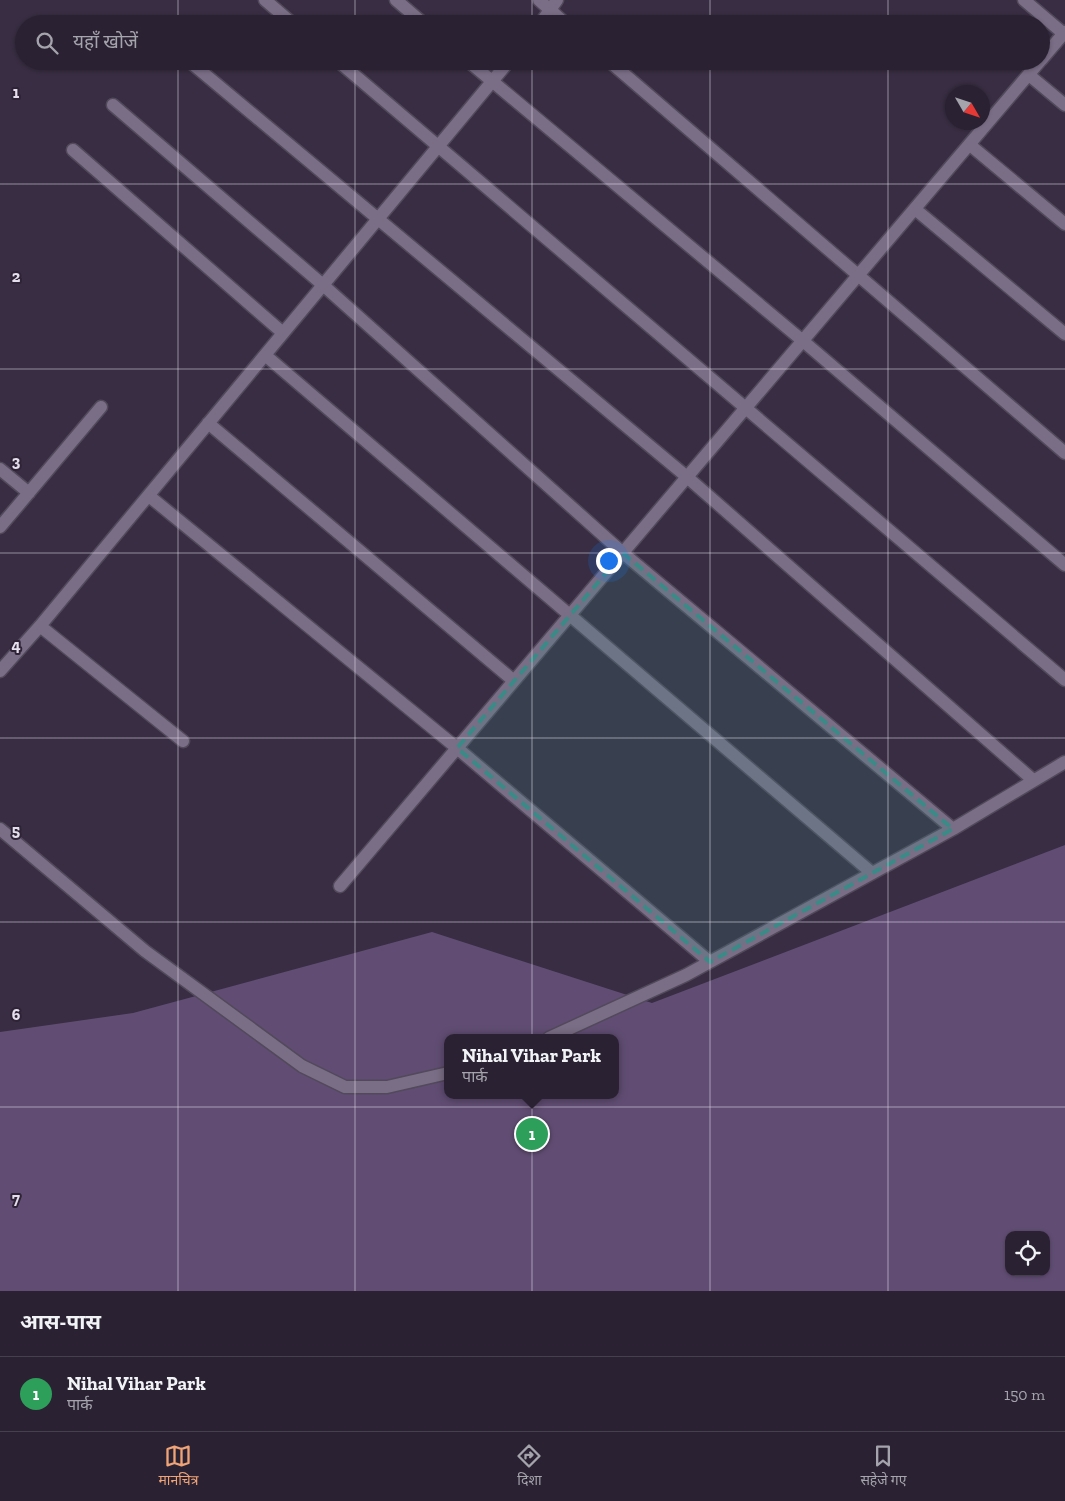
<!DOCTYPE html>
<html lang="hi">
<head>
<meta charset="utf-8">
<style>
	:root { --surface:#2a2232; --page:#322a3a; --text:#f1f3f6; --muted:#a5a4ac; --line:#463f4d; --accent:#efa377 }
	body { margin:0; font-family:"Zilla Slab","Noto Sans Devanagari",serif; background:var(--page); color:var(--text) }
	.controls { position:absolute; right:15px; bottom:15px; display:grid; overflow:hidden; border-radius:10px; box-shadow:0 1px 4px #0004 }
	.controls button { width:45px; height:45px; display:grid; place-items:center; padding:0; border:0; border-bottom:1px solid var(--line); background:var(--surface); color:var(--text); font:25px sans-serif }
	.compass { position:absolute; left:945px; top:85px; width:45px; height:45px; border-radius:50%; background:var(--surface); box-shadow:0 1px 4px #0004; rotate:129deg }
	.you { position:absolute; left:608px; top:560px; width:18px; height:18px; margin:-12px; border:4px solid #fff; border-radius:50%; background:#1a73e8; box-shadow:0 0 0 8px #1a73e833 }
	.badge { display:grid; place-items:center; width:32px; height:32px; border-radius:50%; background:var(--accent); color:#fff; font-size:16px; font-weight:700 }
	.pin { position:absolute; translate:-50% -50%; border:2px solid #fff; box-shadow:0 1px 5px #0006 }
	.popup { position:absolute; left:444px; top:1034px; width:175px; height:65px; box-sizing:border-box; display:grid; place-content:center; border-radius:10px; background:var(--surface); filter:drop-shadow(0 1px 4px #0005); font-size:16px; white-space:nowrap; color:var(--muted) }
	.popup b { font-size:19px; color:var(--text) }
	.popup::after { content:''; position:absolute; left:50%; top:100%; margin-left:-10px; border:10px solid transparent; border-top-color:var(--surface) }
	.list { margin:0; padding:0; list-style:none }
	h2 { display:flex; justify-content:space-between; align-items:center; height:65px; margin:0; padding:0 20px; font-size:21px }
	h2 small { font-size:16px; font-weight:400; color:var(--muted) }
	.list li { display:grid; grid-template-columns:32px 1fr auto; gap:15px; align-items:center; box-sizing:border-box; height:75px; padding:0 20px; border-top:1px solid var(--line) }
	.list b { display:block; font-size:19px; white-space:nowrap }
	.list p { margin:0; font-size:16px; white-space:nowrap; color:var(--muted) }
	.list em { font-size:16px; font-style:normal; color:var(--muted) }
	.icon { flex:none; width:28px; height:28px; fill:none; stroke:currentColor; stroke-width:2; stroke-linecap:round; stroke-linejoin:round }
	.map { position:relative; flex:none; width:1065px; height:1291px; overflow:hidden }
	.search { position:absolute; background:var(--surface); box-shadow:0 1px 4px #0004; left:15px; right:15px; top:15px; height:55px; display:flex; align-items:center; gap:12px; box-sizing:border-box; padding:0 18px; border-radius:28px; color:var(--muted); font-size:19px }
	.sheet { height:140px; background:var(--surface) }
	nav { display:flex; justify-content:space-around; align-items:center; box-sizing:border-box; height:70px; border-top:1px solid var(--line); background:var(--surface); font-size:14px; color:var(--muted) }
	nav a { display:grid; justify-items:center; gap:2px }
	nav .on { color:var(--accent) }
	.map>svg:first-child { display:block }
	.green { fill:#614d73; fill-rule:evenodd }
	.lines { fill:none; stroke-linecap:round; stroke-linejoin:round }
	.minor-casing { stroke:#52495b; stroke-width:15 }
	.minor { stroke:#7a6e86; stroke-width:12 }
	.marked { fill:#3a8b87; fill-opacity:0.2; stroke:#3a8b87; stroke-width:4; stroke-dasharray:10 6; stroke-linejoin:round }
	.grid { fill:none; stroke:#e5deec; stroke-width:1; stroke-opacity:0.55 }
	.grid-label { font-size:16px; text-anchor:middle; font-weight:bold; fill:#e5deec; stroke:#2e2337; stroke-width:4; stroke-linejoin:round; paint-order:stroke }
</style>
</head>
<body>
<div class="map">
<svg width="1065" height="1291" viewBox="0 0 1065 1291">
	<rect width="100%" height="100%" fill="#382d42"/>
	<path class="green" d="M1065,845V1291H0V1032L133,1013L432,932L652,1003ZM448,1038H616V1095H448ZM1009,1235H1046V1272H1009Z"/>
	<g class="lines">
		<g class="minor-casing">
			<path id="minor" d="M265,0L293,24
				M396,0L424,24
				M539,0L566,24
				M1024,0L1064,34
				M540,24L557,0
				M1041,60L1065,32
				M189,61L687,477L1033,780
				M338,61L1065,680
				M468,61L803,341L1065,565
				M609,61L1065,453
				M1029,75L1065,105
				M113,105L323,285L623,553L953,829
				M970,145L1065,224
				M73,150L283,333
				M915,209L1065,334
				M265,355L872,873
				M208,423L514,681
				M0,469L29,493
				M149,496L457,748L710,962
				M0,527L101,407
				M40,626L183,741
				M0,671L40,626L509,61
				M0,829L145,951L302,1066L345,1087H387L448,1073
				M340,886L1040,61
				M549,1038L686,975L953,829L1065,762"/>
		</g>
		<use href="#minor" class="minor"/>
	</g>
	<path class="marked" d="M623,553L953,829L710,962L457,748Z"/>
	<path class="grid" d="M178,0V24M355,0V24M532,0V24M710,0V24M888,0V24M178,61V1291M355,61V1291M532,61V1291M710,61V1291M888,61V1291M0,184H1065M0,369H1065M0,553H1065M0,738H1065M0,922H1065M0,1107H1065"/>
	<g class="grid-label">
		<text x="16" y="98">1</text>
		<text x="16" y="282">2</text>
		<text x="16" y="467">3</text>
		<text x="16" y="651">4</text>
		<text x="16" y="836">5</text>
		<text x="16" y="1020">6</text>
		<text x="16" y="1204">7</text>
	</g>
</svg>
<div class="controls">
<button><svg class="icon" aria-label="locate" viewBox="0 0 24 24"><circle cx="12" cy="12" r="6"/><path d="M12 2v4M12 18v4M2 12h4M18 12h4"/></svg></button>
</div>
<svg class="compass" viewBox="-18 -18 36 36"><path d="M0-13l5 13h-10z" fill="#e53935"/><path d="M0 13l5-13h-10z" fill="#a5a4ac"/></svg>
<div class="you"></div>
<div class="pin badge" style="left:532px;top:1134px;background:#2e9e5b">1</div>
<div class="popup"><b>Nihal Vihar Park</b>पार्क</div>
<div class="search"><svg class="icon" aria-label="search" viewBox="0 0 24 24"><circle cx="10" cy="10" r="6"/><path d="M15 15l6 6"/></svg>यहाँ खोजें</div>
</div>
<section class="sheet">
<h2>आस-पास<small></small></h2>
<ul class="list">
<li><span class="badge" style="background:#2e9e5b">1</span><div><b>Nihal Vihar Park</b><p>पार्क</p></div><em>150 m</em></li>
</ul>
</section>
<nav>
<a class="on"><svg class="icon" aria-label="map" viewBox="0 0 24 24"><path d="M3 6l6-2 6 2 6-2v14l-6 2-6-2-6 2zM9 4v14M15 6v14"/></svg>मानचित्र</a>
<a><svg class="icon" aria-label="directions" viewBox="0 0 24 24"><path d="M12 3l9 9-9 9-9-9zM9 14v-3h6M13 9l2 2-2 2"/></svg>दिशा</a>
<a><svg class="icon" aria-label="saved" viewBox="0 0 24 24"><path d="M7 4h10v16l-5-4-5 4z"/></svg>सहेजे गए</a>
</nav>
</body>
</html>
